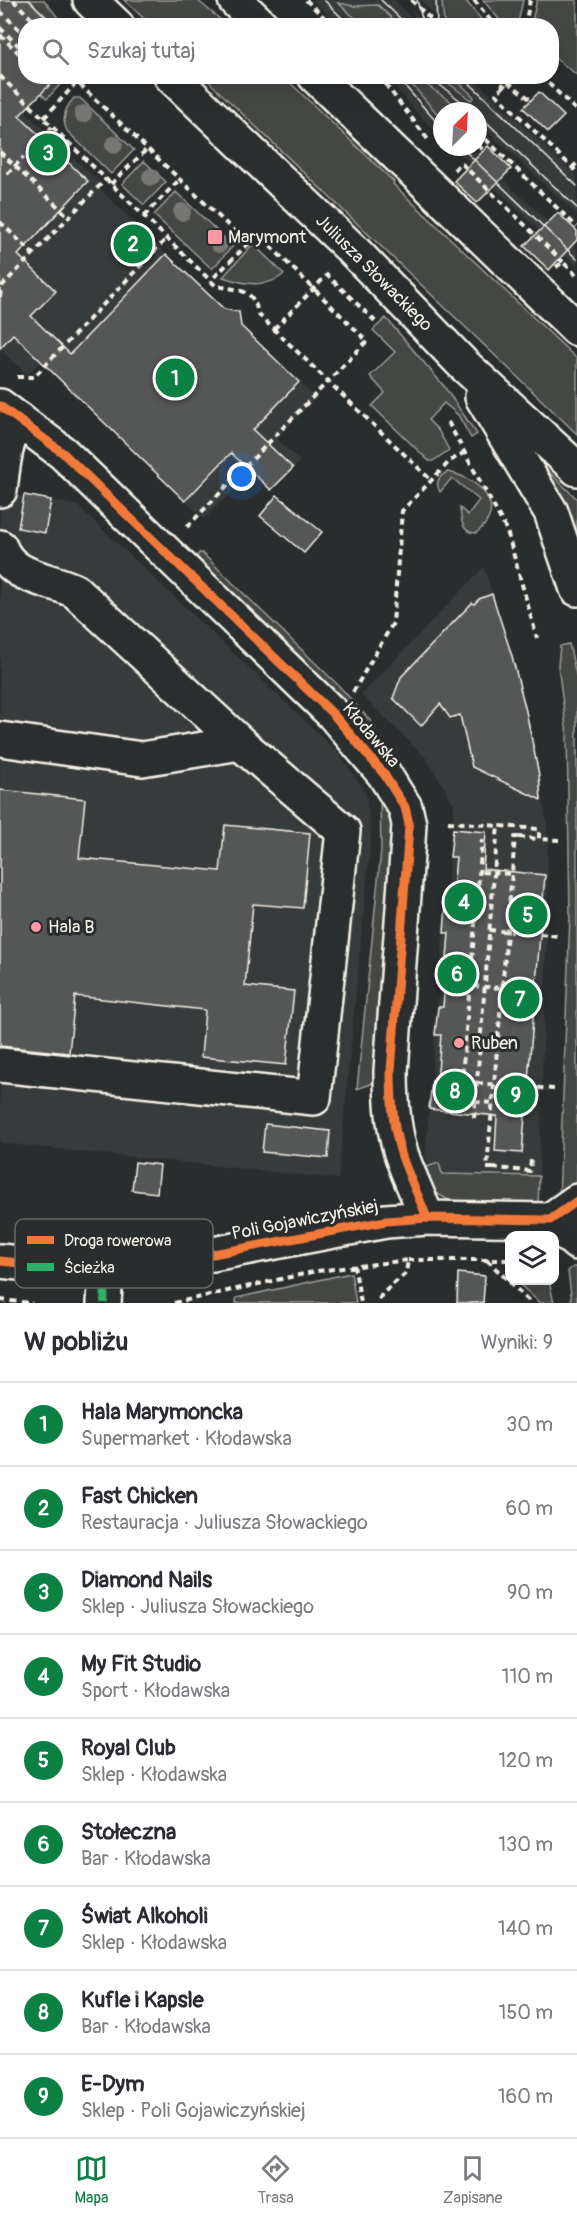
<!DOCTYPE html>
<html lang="pl">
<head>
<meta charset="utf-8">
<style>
	:root { --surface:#fff; --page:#f2f2f3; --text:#2b2b33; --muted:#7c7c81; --line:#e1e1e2; --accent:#0b8043 }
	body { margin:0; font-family:Pangolin,sans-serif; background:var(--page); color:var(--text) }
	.controls { position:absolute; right:18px; bottom:18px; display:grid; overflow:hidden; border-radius:12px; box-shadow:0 6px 24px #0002 }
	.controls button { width:54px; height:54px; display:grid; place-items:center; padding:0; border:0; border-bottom:2px solid var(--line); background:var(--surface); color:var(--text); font:30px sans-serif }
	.compass { position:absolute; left:433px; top:102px; width:54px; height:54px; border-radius:50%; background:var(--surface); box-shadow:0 6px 24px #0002; rotate:24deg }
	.you { position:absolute; left:242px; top:477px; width:21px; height:21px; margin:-15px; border:4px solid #fff; border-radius:50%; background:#1a73e8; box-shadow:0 0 0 9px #1a73e833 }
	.badge { display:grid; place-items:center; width:39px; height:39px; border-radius:50%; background:var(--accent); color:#fff; font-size:20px; font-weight:700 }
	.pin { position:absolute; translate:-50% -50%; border:3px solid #fff; box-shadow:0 2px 6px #0006 }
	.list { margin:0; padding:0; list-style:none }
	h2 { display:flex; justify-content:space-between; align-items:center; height:78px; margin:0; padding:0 24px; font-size:26px }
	h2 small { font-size:20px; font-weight:400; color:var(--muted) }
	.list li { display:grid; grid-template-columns:39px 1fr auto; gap:18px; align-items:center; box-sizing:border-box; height:84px; padding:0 24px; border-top:2px solid var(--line) }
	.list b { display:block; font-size:22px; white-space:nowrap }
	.list p { margin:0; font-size:20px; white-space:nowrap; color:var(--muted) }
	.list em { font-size:20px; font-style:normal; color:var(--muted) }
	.icon { flex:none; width:33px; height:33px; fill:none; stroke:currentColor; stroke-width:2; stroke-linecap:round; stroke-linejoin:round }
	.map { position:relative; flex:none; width:577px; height:1303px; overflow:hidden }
	.search { position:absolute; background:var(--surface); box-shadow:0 6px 24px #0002; left:18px; right:18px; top:18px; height:66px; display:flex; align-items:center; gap:15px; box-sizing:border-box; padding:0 21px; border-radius:24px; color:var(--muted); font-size:22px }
	.sheet { height:834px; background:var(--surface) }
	nav { display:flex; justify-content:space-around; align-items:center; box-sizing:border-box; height:84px; border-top:2px solid var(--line); background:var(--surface); font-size:16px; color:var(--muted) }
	nav a { display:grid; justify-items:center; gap:3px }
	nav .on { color:var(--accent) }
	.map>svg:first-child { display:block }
	.built { fill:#373a3a }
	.green { fill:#444645; stroke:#9c9c96; stroke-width:1.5 }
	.building { fill:#555756; stroke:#f4f1e8; stroke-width:1.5 }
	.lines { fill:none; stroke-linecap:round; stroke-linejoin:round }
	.minor-casing { stroke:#f4f1e8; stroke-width:38 }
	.major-casing { stroke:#f4f1e8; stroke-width:38 }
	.path { stroke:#f4f1e8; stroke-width:4; stroke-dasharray:6 4.5; stroke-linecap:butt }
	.minor { stroke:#2a2d2e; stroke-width:33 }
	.major { stroke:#2a2d2e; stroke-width:33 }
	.tram { stroke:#f4f1e8; stroke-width:1.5 }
	.path-bridge { stroke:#f4f1e8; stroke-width:4; stroke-dasharray:6 4.5; stroke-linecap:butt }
	.quiet { stroke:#2db169; stroke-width:8; stroke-dasharray:15 8; stroke-linecap:butt }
	.cycleway-casing { stroke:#2a2d2e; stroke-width:13 }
	.cycleway { stroke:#f17a3a; stroke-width:9 }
	.tree { fill:#777875 }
	.poi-dot { fill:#ff9aa2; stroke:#2a2d2e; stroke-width:2 }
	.labels { text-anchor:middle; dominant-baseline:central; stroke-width:6; stroke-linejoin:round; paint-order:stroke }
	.poi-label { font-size:18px; fill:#f4f1e8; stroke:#2a2d2e; text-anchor:start }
	.street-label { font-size:18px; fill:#f4f1e8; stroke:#2a2d2e }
	.key { fill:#2a2d2e; stroke:#676866; stroke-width:1.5 }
	.key-label { font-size:16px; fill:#f4f1e8 }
</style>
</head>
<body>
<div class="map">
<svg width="577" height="1303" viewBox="0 0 577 1303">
	<rect width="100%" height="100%" fill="#2a2d2e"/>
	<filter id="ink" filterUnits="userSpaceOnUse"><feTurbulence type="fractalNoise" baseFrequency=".0167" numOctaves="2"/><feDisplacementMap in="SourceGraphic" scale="12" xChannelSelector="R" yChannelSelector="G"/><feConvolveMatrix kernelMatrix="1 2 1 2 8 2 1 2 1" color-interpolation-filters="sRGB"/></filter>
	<g filter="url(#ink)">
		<path class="built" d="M312,0H394L415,22L412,10L428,25H399L378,5L354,7L339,3L363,25H339Z
			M420,0H442L444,24Z
			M386,77H405L442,119V136L439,135L419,115Z
			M415,77H440L471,100L473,97L453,77H472L577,177V215L478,122V111L462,109Z
			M0,88L99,182L96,185L166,254L316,398L276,438L300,461L272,491L252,472L204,519L41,362L27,375L0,349Z
			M453,147H469L577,249V267Z
			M0,493L51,500L78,506L338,752L366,793L371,836L338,1179L0,1143Z
			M484,567L521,690L539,775L547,824L548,898L539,1176L441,1174L439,1163L430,1165L425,1158L454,804L426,758L361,695Z"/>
		<path class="green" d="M29,0H44L64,25H55Z
			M124,0H197L227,25H151Z
			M442,0H465L486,25H446L444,24Z
			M483,0H523L518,23L503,24Z
			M537,0H577V75L552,56V26L531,25Z
			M338,3L354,6L378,5L399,25H363Z
			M0,42L26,76L35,77L47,88L58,77H67L47,99L0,54Z
			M204,77H284L394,182L393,184L577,359V434Z
			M405,77H415L462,109L442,111V119Z
			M440,77H453L474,97L471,100Z
			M74,98H80L134,150L111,174L67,131C61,119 65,108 74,98Z
			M144,161L166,182L144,205L122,184Z
			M176,192L233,246L212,269L154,215Z
			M253,244L284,274C267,289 243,284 223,277Z
			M386,318L443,385L477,434L471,438L458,415L444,403L428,420L438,430L449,450L433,461H429L372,406L385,393L370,376L395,352L373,330Z
			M540,463L577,499V553Z
			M448,472C478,478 510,507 476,533C462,533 461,520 460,508L468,515L479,500L452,478L440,492C435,483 438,476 448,472Z
			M199,553H202L339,686L375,726L374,738L201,565L197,556Z
			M569,644L577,679V1187L559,1200L570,914L567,734L558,666L560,646Z
			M380,792L393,823L375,1079L371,1084L357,1089L381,850Z
			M439,1163L442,1174L539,1176L538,1206L455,1204L438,1194L428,1183L424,1172L426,1167Z
			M573,1267H577V1303H572L568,1271Z
			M351,1273L356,1303H236V1298Z
			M516,1281H549L554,1303H540Z"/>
		<path class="building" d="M0,0H29L55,26H26V76H58L19,116L88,181L18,255L56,291L31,316L70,354L166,254L224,309L239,312L241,326L299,382L253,430L293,468L271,490L231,453L185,501L13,334L0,348Z
			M539,92L564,116L548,132L523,108Z
			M488,146L511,169L477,203L454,181Z
			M558,213L577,231V240L549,270L524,246Z
			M24,495L51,500L45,533L18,528Z
			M277,495L322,532L304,553L260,516Z
			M492,594L512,656L526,711L539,775L541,800L472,767L460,715L450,718L440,704L421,726L393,698L401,677L472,603L474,604L479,599Z
			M0,790L85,799L79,858L220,871L225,825L310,833L303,908L253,904L245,986L294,991L286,1065L201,1057L205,1010L75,996L69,1053L0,1046Z
			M453,829L486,832L483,869L545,875L522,1153L495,1151L497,1116L429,1109L432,1081L437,1082L441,1035H435L438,1007H443L449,933H444L446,904H452L456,857H450Z
			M265,1124L330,1131L328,1158L262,1152Z
			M135,1162L160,1165L157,1193L132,1190Z
			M458,1273L485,1276L483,1303H457Z"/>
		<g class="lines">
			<g class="minor-casing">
				<path id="minor" d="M0,406L63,453L333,714L384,774L397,795L405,807L409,824L408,841L391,1071C391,1102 393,1133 404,1162C411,1181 420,1199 427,1218
					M0,490C3,464 5,442 18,419
					M0,547C12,579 49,578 75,591L240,743L343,831L314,1098L0,1065
					M0,739L142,759L240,743
					M550,1220L577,1243
					M0,1261L106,1272L213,1254L386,1221L427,1218L550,1220L577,1201
					M104,1303L106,1272"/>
			</g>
			<g class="major-casing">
				<path id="major" d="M90,0L117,26
					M235,0L262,26
					M171,76L352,249L463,364L577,469
					M315,76L577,329
					M482,397L551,512L577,589"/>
			</g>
			<path class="path" d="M13,0L39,26
				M306,0L333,26
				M411,0L438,26
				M474,0L495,26
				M0,11L26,36
				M525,26L530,0
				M0,28L26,53
				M0,35L26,60
				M0,76L216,286C238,290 254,288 258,314L431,480
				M42,76L46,80
				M379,76L430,142
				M494,76L504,86L513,76
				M541,76L577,111
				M508,82L531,100
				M504,86L496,94L577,172
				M44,118L77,82L248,244L211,280
				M478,132L577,227
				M42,137L52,127
				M478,145L483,150
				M0,152L69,217
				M572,168L577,163
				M454,170L461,163L563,262
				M7,174L24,157
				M111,184L147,149
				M144,216L180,179
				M0,222L33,254
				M556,267L563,262L577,276
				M0,297L2,286L106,179
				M274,329L327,275L376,322
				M17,377H34L167,238
				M448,422L507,531L537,638
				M187,527L367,341L258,234L248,244
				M353,692L393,623L402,511L450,461L465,452
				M448,822L539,829V839L559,840
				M519,837L539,839
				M489,930L513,932
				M540,934L559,936
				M477,1083L500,1085
				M527,1087L554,1089
				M464,1101H460L482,840
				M474,1118L498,825
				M493,1168L530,1171L531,1159
				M408,1260H510
				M487,1260L531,1303
				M354,1265L361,1303
				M0,1300L32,1303
				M174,1303L317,1271L408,1260L406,1273L382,1294L377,1303"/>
			<use href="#minor" class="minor"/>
			<use href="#major" class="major"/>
			<path class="tram" d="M324,0L350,26
				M381,0L408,26
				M417,0L424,26
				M436,0L437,26
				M396,76L442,128
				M428,76L474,111
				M462,76L577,186
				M478,114L577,208
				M461,147L577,259"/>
			<path class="path-bridge" d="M482,872L512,874
				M473,986L502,988
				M464,1101L493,1103
				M493,1168H487L515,837H519"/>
			<path class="quiet" d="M104,1303L106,1272"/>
			<g class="cycleway-casing">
				<path id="cycleway" d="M0,406L63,453L333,714L384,774L397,795L405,807L409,824L408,841L391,1071C391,1102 393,1133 404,1162C411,1181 420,1199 427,1218
					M0,1261L106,1272L213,1254L386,1221L427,1218L550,1220L577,1201"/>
			</g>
			<use href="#cycleway" class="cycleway"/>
		</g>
		<g class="tree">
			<circle cx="83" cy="114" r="9"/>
			<circle cx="114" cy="145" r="9"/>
			<circle cx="151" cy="177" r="9"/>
			<circle cx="182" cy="212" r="9"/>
			<circle cx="219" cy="244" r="9"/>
		</g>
	</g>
	<g class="poi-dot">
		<rect x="207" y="229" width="16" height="16" rx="3"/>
		<circle cx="36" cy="927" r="6"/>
		<circle cx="459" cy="1043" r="6"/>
	</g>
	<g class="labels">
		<g class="poi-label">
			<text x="228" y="237">Marymont</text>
			<text x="48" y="927">Hala B</text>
			<text x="471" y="1043">Ruben</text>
		</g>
		<g class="street-label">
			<text transform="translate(374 273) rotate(45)">Juliusza Słowackiego</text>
			<text transform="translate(371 735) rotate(50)">Kłodawska</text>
			<text transform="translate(305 1220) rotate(-11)">Poli Gojawiczyńskiej</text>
		</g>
	</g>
	<rect x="15" y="1219" width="198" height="69" rx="9" class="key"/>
	<rect x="27" y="1236" width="27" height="8" fill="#f17a3a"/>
	<rect x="27" y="1263" width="27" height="8" fill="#2db169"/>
	<g class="key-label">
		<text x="64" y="1246">Droga rowerowa</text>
		<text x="64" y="1273">Ścieżka</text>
	</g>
</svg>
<div class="controls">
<button><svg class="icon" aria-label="layers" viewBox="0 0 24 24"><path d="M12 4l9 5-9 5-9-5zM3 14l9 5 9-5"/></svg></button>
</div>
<svg class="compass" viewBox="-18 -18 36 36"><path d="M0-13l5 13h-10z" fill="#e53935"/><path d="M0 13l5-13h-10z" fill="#7c7c81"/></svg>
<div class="you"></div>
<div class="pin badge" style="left:175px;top:378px">1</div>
<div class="pin badge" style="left:133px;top:244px">2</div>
<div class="pin badge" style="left:48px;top:153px">3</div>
<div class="pin badge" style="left:464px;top:902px">4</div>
<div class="pin badge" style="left:528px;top:915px">5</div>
<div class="pin badge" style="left:457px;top:974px">6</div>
<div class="pin badge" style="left:520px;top:999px">7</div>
<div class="pin badge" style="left:455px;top:1091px">8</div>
<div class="pin badge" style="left:516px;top:1095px">9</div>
<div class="search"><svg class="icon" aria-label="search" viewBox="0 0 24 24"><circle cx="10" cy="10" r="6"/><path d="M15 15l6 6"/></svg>Szukaj tutaj</div>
</div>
<section class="sheet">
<h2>W pobliżu<small>Wyniki: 9</small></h2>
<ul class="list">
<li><span class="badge">1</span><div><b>Hala Marymoncka</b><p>Supermarket · Kłodawska</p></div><em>30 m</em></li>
<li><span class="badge">2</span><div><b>Fast Chicken</b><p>Restauracja · Juliusza Słowackiego</p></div><em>60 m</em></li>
<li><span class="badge">3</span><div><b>Diamond Nails</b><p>Sklep · Juliusza Słowackiego</p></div><em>90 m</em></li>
<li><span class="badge">4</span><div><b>My Fit Studio</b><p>Sport · Kłodawska</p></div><em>110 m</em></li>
<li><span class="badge">5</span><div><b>Royal Club</b><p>Sklep · Kłodawska</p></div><em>120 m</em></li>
<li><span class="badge">6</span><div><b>Stołeczna</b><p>Bar · Kłodawska</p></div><em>130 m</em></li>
<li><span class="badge">7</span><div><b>Świat Alkoholi</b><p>Sklep · Kłodawska</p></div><em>140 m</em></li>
<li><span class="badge">8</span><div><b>Kufle i Kapsle</b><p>Bar · Kłodawska</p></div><em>150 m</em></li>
<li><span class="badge">9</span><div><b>E-Dym</b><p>Sklep · Poli Gojawiczyńskiej</p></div><em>160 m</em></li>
</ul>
</section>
<nav>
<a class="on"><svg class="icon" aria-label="map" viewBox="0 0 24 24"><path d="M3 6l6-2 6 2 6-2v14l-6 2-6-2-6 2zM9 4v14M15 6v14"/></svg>Mapa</a>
<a><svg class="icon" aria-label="directions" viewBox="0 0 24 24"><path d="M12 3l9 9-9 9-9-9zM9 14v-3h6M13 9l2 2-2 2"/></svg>Trasa</a>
<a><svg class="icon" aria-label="saved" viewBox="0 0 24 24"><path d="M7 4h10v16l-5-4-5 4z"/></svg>Zapisane</a>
</nav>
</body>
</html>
